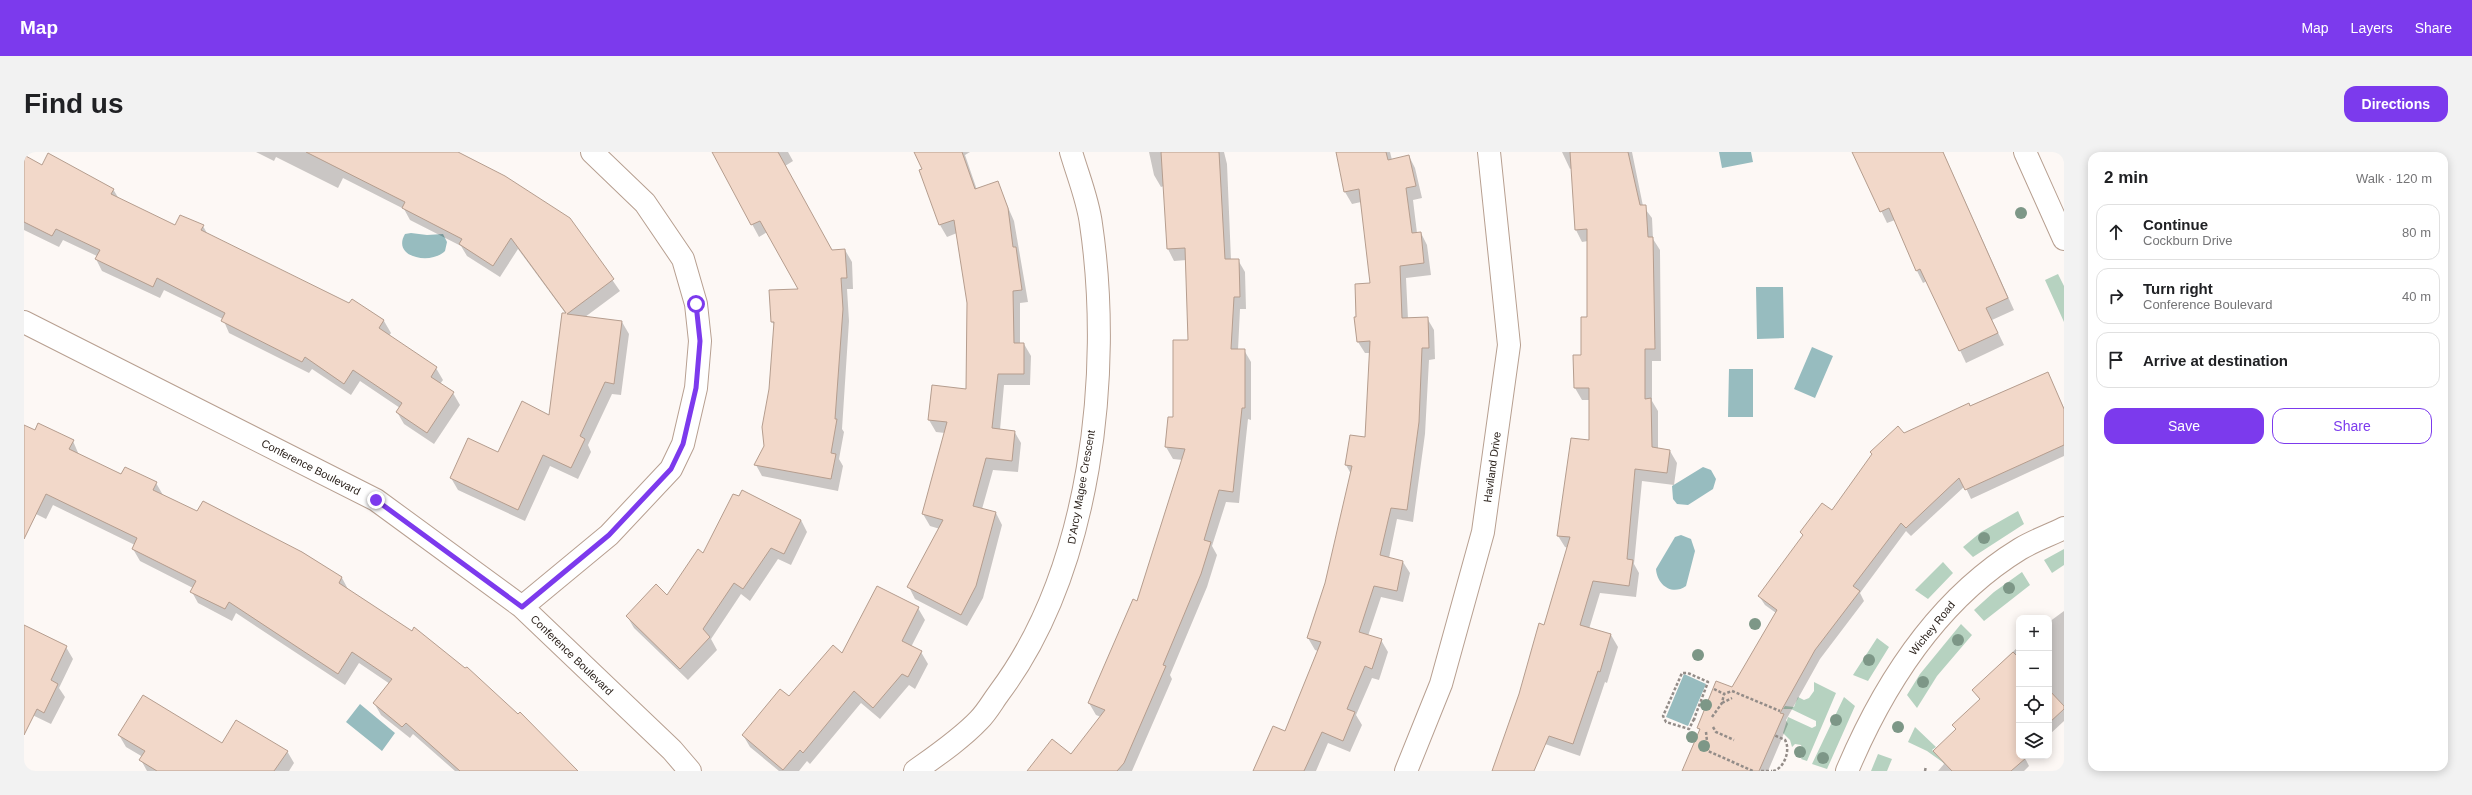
<!DOCTYPE html>
<html lang="en">
<head>
<meta charset="utf-8">
<style>
	:root { --surface:#fff; --page:#f2f2f2; --text:#202124; --muted:#757577; --line:#e0e0e0; --accent:#7c3aed }
	body { margin:0; font-family:Arial,sans-serif; background:var(--page); color:var(--text) }
	.controls { position:absolute; right:12px; bottom:12px; display:grid; overflow:hidden; border-radius:8px; box-shadow:0 2px 10px #0003 }
	.controls button { width:36px; height:36px; display:grid; place-items:center; padding:0; border:0; border-bottom:1px solid var(--line); background:var(--surface); color:var(--text); font:20px sans-serif }
	.stop { position:absolute; width:12px; height:12px; margin:-9px; border:3px solid #7c3aed; border-radius:50%; background:#fff }
	.stop.end { background:#7c3aed; border-color:#fff; box-shadow:0 1px 4px #0008 }
	.list { margin:0; padding:0; list-style:none }
	h2 { display:flex; justify-content:space-between; align-items:center; height:52px; margin:0; padding:0 16px; font-size:17px }
	h2 small { font-size:13px; font-weight:400; color:var(--muted) }
	.list li { display:grid; grid-template-columns:26px 1fr auto; gap:12px; align-items:center; box-sizing:border-box; height:56px; margin:0 8px 8px; padding:0 8px; border:1px solid var(--line); border-radius:12px }
	.list b { display:block; font-size:15px; white-space:nowrap }
	.list p { margin:0; font-size:13px; white-space:nowrap; color:var(--muted) }
	.list em { font-size:13px; font-style:normal; color:var(--muted) }
	.actions { display:flex; gap:8px; padding:12px 16px }
	.actions a { flex:1; padding:9px 0; border:1px solid var(--accent); border-radius:12px; text-align:center; font-size:14px; color:var(--accent) }
	.actions .main { background:var(--accent); color:#fff }
	.icon { flex:none; width:22px; height:22px; fill:none; stroke:currentColor; stroke-width:2; stroke-linecap:round; stroke-linejoin:round }
	.map { position:relative; flex:none; width:2040px; height:619px; overflow:hidden; border-radius:12px }
	header { display:flex; align-items:center; gap:24px; box-sizing:border-box; height:56px; padding:0 20px; background:var(--accent); color:#fff }
	header strong { font-size:19px }
	nav { display:flex; gap:22px; margin-inline-start:auto; font-size:14px }
	.intro { display:flex; align-items:center; justify-content:space-between; box-sizing:border-box; height:96px; padding:0 24px }
	h1 { margin:0; font-size:28px }
	.button { padding:10px 18px; border-radius:12px; background:var(--accent); color:#fff; font-size:14px; font-weight:700 }
	main { display:flex; gap:24px; padding:0 24px }
	aside { flex:1; background:var(--surface); border-radius:12px; box-shadow:0 2px 10px #0003 }
	.map>svg:first-child { display:block }
	.green { fill:#b6d2c0 }
	.water { fill:#97bcbf }
	.shadow { fill:#0003 }
	.building { fill:#f2d8c9; stroke:#b59d8e }
	.lines { fill:none; stroke-linecap:round; stroke-linejoin:round }
	.street-casing { stroke:#b79f90; stroke-width:24 }
	.path { stroke:#938c88; stroke-width:2.5; stroke-dasharray:3 2; stroke-linecap:butt }
	.street { stroke:#fff; stroke-width:22 }
	.tree { fill:#7d9787 }
	.route { stroke:#7c3aed; stroke-width:5 }
	.labels { text-anchor:middle; dominant-baseline:central; stroke-width:3; stroke-linejoin:round; paint-order:stroke }
	.street-label { font-size:11px; fill:#2c231d; stroke:#fff }
</style>
</head>
<body>
<header>
<strong>Map</strong>
<nav><a>Map</a><a>Layers</a><a>Share</a></nav>
</header>
<div class="intro"><h1>Find us</h1><a class="button">Directions</a></div>
<main>
<div class="map">
<svg width="2040" height="619" viewBox="0 0 2040 619">
	<rect width="100%" height="100%" fill="#fdf8f5"/>
	<path class="green" d="M2034,122L2040,134V170L2021,128Z
		M1994,359L2000,372L1949,405L1939,395L1957,380Z
		M2040,397V413L2028,421L2020,408Z
		M1919,410L1929,421L1904,447L1891,438Z
		M1998,420L2006,433L1960,469L1950,458L1970,440Z
		M1937,472L1948,483L1913,524L1893,556L1883,543L1896,522Z
		M1853,486L1865,495L1844,529L1829,523Z
		M1790,530L1812,541L1783,609L1777,607L1780,602L1777,593L1771,592L1768,595L1766,588L1759,581L1764,565L1788,576L1792,574V569L1767,557H1759L1761,554L1770,555L1774,545L1780,548L1785,546L1790,539Z
		M1820,545L1831,554L1803,617L1788,612Z
		M1891,575L1912,595L1908,598L1924,614L1903,599L1884,590Z
		M1854,602L1868,607L1863,619H1847Z"/>
	<path class="water" d="M1695,0H1727L1729,10L1698,16Z
		M387,81L403,83L419,82L423,90L421,99C408,113 367,106 381,82Z
		M1732,135H1759L1760,186L1733,187Z
		M1788,195L1809,204L1791,246L1770,237Z
		M1705,217H1729V265H1704Z
		M1679,315L1687,318L1692,327L1689,337L1664,353L1653,352L1649,347L1648,334Z
		M1657,383L1667,387L1671,399L1662,434C1648,444 1633,433 1632,417L1651,385Z
		M1660,522L1682,532L1664,574L1642,565Z
		M336,552L371,581L358,599L322,570Z"/>
	<path class="shadow" d="M232,0H431L547,69L596,139L561,165L598,170L605,182L597,243L588,242L564,293L567,300L554,327L526,314L501,369L434,338L427,326L475,301L526,264L542,162L494,97L476,125L443,104L437,94L386,68L380,57L319,26L314,36L252,5L250,9Z
		M689,0H764L769,9L761,14L808,99L821,98L828,110L829,137H823L825,169L818,277L820,280L815,307L819,314L814,339L738,324L732,313L741,294L751,174L748,170L776,138L743,80L735,85Z
		M891,0H946L941,3L953,38L973,30L990,69L1004,150L996,151V192H1000L1007,204L1006,233H980L976,278L990,279L997,291L994,320L969,318L958,357L972,361L978,373L959,446L943,474L891,447L885,435L916,377L906,374L899,362L921,281L912,280L905,268L943,238L944,151L933,81L923,85L916,73L899,17Z
		M1125,0H1200L1203,12L1207,108H1214L1221,120L1222,157H1216L1214,198H1220L1227,210V268L1224,267L1215,351L1202,350L1188,394L1193,403L1183,435L1146,523L1148,527L1108,619H1004L1047,603L1077,565L1072,563L1065,551L1113,450L1159,308L1149,307L1142,295L1150,267L1165,189L1163,108L1150,109L1144,97L1140,34L1137,35L1130,23Z
		M1313,0H1366L1368,8L1385,4L1391,16L1398,46L1389,48L1393,81H1397L1403,93L1407,123L1382,126L1384,167L1403,166L1410,178L1411,207L1405,208L1401,282L1389,370L1373,367L1365,406L1379,410L1386,421L1379,450L1357,445L1344,484L1357,488L1364,500L1355,528L1348,526L1332,563L1338,573L1326,600L1304,591L1292,619H1230L1261,580L1294,499L1291,498L1284,486L1302,432L1327,322L1322,313L1327,284L1342,286L1346,201H1341L1334,190L1333,166L1347,132L1337,50L1328,52L1321,40Z
		M1538,0H1608L1619,54L1628,66L1629,87L1636,98L1637,209H1628V249L1634,259V297L1646,299L1653,311L1650,333L1618,329L1610,412L1615,421L1612,445L1576,441L1565,477L1587,483L1594,495L1583,531L1581,530L1556,604L1492,582L1485,570L1521,474L1544,396L1541,395L1534,384L1566,289V248H1558L1551,236L1564,166V89L1558,90L1552,78L1548,16L1546,17Z
		M1829,0H1919L1990,158L1968,168L1980,193L1942,211L1903,129L1899,131L1893,119L1871,68L1863,71Z
		M0,4L18,14L89,37L95,47L151,74H179L184,83L325,152L328,148L360,169L367,181L365,184L412,216L419,228L416,232L429,241L436,253L410,292L380,272L373,260L376,256L336,229L327,243L288,217L285,221L205,181L199,167L140,138L136,146L78,119L72,107L73,104L39,88L35,95L0,78Z
		M2023,221L2040,256V304L1947,347L1941,334L1887,384L1882,379L1836,441L1840,449L1796,507L1762,568L1764,572L1744,619H1659L1676,580L1674,576L1709,537L1752,461L1741,453L1735,444L1808,360L1880,282Z
		M0,274L11,279L49,289L55,303L98,323L132,331L139,343L174,361L278,400L318,426L325,439L553,619H431L389,582L386,586L357,563L350,551L366,532L335,511L321,533L212,461L208,469L174,451L168,440L169,436L116,409L109,397L111,393L29,353L22,367L0,356Z
		M777,368L783,380L767,413L754,407L726,449L717,442L687,487L693,498L664,528L610,476L603,464L643,444L680,402Z
		M894,456L901,468L887,495L897,500L904,512L891,537L885,533L856,567L837,551L786,612L783,609L775,619H755L726,595L719,583L818,502Z
		M2040,459V569L2025,583V470Z
		M0,473L42,495L49,507L35,536L41,545L27,572L0,559Z
		M1995,494V604H2003L2001,606L2005,614L2000,619H1914L1920,612L1911,599L1932,578L1929,573L1956,548L1949,538Z
		M95,583L263,599L270,611L265,619H123L117,608L119,605L102,595Z"/>
	<path class="building" d="M282,0H434L481,24L546,66L590,127L543,162L598,169L590,232L581,230L556,284L561,287L547,316L519,303L494,358L426,326L444,286L474,300L498,249L525,263L538,161H542L487,86L469,114L435,92L438,87L378,56L381,50Z
		M688,0H754L808,98L821,97L823,126H817L819,157L811,267H813L807,301L812,302L807,327L730,313L740,294L738,275L745,237L750,170H747L745,138L774,137L736,69L727,73Z
		M890,0H938L951,37L974,29L984,56L989,95H992L998,138L989,139L990,191H1000V222H974L968,276L991,279L988,309L962,306L949,354L972,360L952,434L937,463L883,435L919,368L898,362L923,270L904,268L908,233L942,237L943,151L930,68L915,73L895,18L898,17Z
		M1137,0H1195L1201,107H1215L1216,145H1210L1207,197H1221V256H1218L1209,340L1195,338L1180,388L1187,390L1177,422L1139,513L1142,514L1100,611L1093,619H1003L1028,587L1047,602L1081,558L1064,551L1109,447L1113,449L1161,297L1141,295L1144,265H1149V188H1164L1161,96L1143,97Z
		M1312,0H1362L1364,8L1385,3L1392,34L1382,36L1388,81L1397,80L1400,111L1376,114L1378,166L1404,165L1405,196H1398L1395,270L1383,358L1367,356L1356,403L1379,409L1373,439L1350,434L1335,480L1358,487L1348,517L1341,514L1323,557L1331,560L1319,589L1298,580L1280,619H1229L1249,574L1261,579L1297,490L1283,486L1301,431L1328,314L1321,313L1326,283L1341,285L1346,189L1333,190L1330,165H1332L1331,132L1346,131L1335,37L1320,40Z
		M1546,0H1604L1616,53H1622L1624,85H1629L1631,197H1621V247L1627,246L1628,295L1646,298L1643,321L1611,317L1603,407L1609,408L1605,434L1569,429L1556,473L1587,482L1576,520L1574,519L1549,592L1525,584L1510,619H1468L1495,542L1515,471L1520,473L1546,385L1533,384L1547,286L1565,288V236H1550L1549,203H1557V165H1563V77L1551,78Z
		M1828,0H1919L1984,146L1962,156L1974,181L1935,199L1896,117L1892,119L1865,56L1856,60Z
		M24,1L90,37L87,42L151,73L156,63L180,73L177,78L325,151L328,147L360,168L355,176L413,215L407,225L430,240L403,281L372,260L378,251L329,218L320,232L281,205L278,210L197,169L201,161L133,126L129,135L71,107L76,98L32,77L28,84L0,70V3L18,13Z
		M2024,220L2040,257V293L1941,338L1935,326L1882,376L1877,371L1829,434L1836,439L1791,498L1756,561L1760,562L1735,619H1658L1676,577L1673,576L1692,529L1708,535L1753,458L1734,444L1779,383L1776,380L1798,351L1808,358L1848,302L1846,300L1874,274L1880,281L1945,251L1946,254Z
		M14,271L50,288L45,297L97,322L101,315L133,330L129,338L173,359L179,349L278,400L318,425L315,431L388,479L390,475L441,516L443,515L494,562L496,560L554,619H436L382,571L378,575L349,551L368,527L328,500L314,522L205,450L201,457L166,440L172,429L108,397L113,386L22,342L0,387V273L11,278Z
		M718,338L777,368L760,402L747,396L719,437L710,431L679,477L686,485L656,517L602,464L632,432L643,443L674,397L679,401L709,342L715,344Z
		M853,434L895,455L878,489L898,499L884,525L878,522L849,556L830,539L779,601L776,598L759,618L718,583L756,537L765,544L809,493L818,501Z
		M0,473L43,494L27,528L34,532L20,561L13,557L0,583Z
		M1989,500L1995,506V604L2002,606L1987,619H1928L1909,599L1932,577L1928,573L1956,547L1948,538Z
		M2025,538L2040,554V557L2025,571Z
		M119,543L198,591L212,568L264,599L250,619H133L115,608L121,599L94,583Z"/>
	<g class="lines">
		<g class="street-casing">
			<path id="street" d="M2001,0L2040,87
				M0,170L352,348L498,455L648,598L666,619
				M498,455L585,383L647,317L659,292L672,236L676,189L672,152L659,107L621,51L568,0
				M891,619C912,604 937,587 955,568C963,560 969,549 975,541C1067,418 1089,221 1067,72C1064,48 1054,24 1047,0
				M1382,619L1417,532L1459,380L1485,193L1465,0
				M1823,619C1860,531 1913,448 1996,397C2009,389 2026,383 2040,376"/>
		</g>
		<path class="path" d="M1690,537L1700,542
			M1698,551L1708,546
			M1688,565L1698,551L1700,542L1708,539L1756,559
			M1670,567L1665,577L1642,570L1639,564L1658,521H1664L1684,530L1670,567L1673,568
			M1689,575L1692,580L1710,588
			M1682,580L1684,599L1729,619
			M1737,619H1748
			M1749,619C1760,617 1767,598 1761,588L1750,583
			M1901,619L1902,614"/>
		<use href="#street" class="street"/>
	</g>
	<g class="tree">
		<circle cx="1997" cy="61" r="6"/>
		<circle cx="1960" cy="386" r="6"/>
		<circle cx="1985" cy="436" r="6"/>
		<circle cx="1731" cy="472" r="6"/>
		<circle cx="1934" cy="488" r="6"/>
		<circle cx="1674" cy="503" r="6"/>
		<circle cx="1845" cy="508" r="6"/>
		<circle cx="1899" cy="530" r="6"/>
		<circle cx="1682" cy="553" r="6"/>
		<circle cx="1812" cy="568" r="6"/>
		<circle cx="1874" cy="575" r="6"/>
		<circle cx="1668" cy="585" r="6"/>
		<circle cx="1680" cy="594" r="6"/>
		<circle cx="1776" cy="600" r="6"/>
		<circle cx="1799" cy="606" r="6"/>
	</g>
	<g class="lines">
		<path class="route" d="M352,348L498,455L585,383L647,317L659,292L672,236L676,189L672,152"/>
	</g>
	<g class="labels">
		<g class="street-label">
			<text transform="translate(287 315) rotate(27)">Conference Boulevard</text>
			<text transform="translate(1468 315) rotate(-82)">Haviland Drive</text>
			<text transform="translate(1057 335) rotate(-80)">D'Arcy Magee Crescent</text>
			<text transform="translate(1908 476) rotate(-51)">Wichey Road</text>
			<text transform="translate(548 503) rotate(44)">Conference Boulevard</text>
		</g>
	</g>
</svg>
<div class="controls">
<button>+</button>
<button>−</button>
<button><svg class="icon" aria-label="locate" viewBox="0 0 24 24"><circle cx="12" cy="12" r="6"/><path d="M12 2v4M12 18v4M2 12h4M18 12h4"/></svg></button>
<button><svg class="icon" aria-label="layers" viewBox="0 0 24 24"><path d="M12 4l9 5-9 5-9-5zM3 14l9 5 9-5"/></svg></button>
</div>
<div class="stop" style="left:672px;top:152px"></div>
<div class="stop end" style="left:352px;top:348px"></div>
</div>
<aside>
<h2>2 min<small>Walk · 120 m</small></h2>
<ul class="list">
<li><svg class="icon" aria-label="ahead" viewBox="0 0 24 24"><path d="M12 20V5M6 11l6-6 6 6"/></svg><div><b>Continue</b><p>Cockburn Drive</p></div><em>80 m</em></li>
<li><svg class="icon" aria-label="right" viewBox="0 0 24 24"><path d="M7 20v-9h11M14 6l5 5-5 5"/></svg><div><b>Turn right</b><p>Conference Boulevard</p></div><em>40 m</em></li>
<li><svg class="icon" aria-label="arrive" viewBox="0 0 24 24"><path d="M6 21V4h12l-3 4 3 4H6"/></svg><div><b>Arrive at destination</b></div></li>
</ul>
<div class="actions"><a class="main">Save</a><a>Share</a></div>
</aside>
</main>
</body>
</html>
